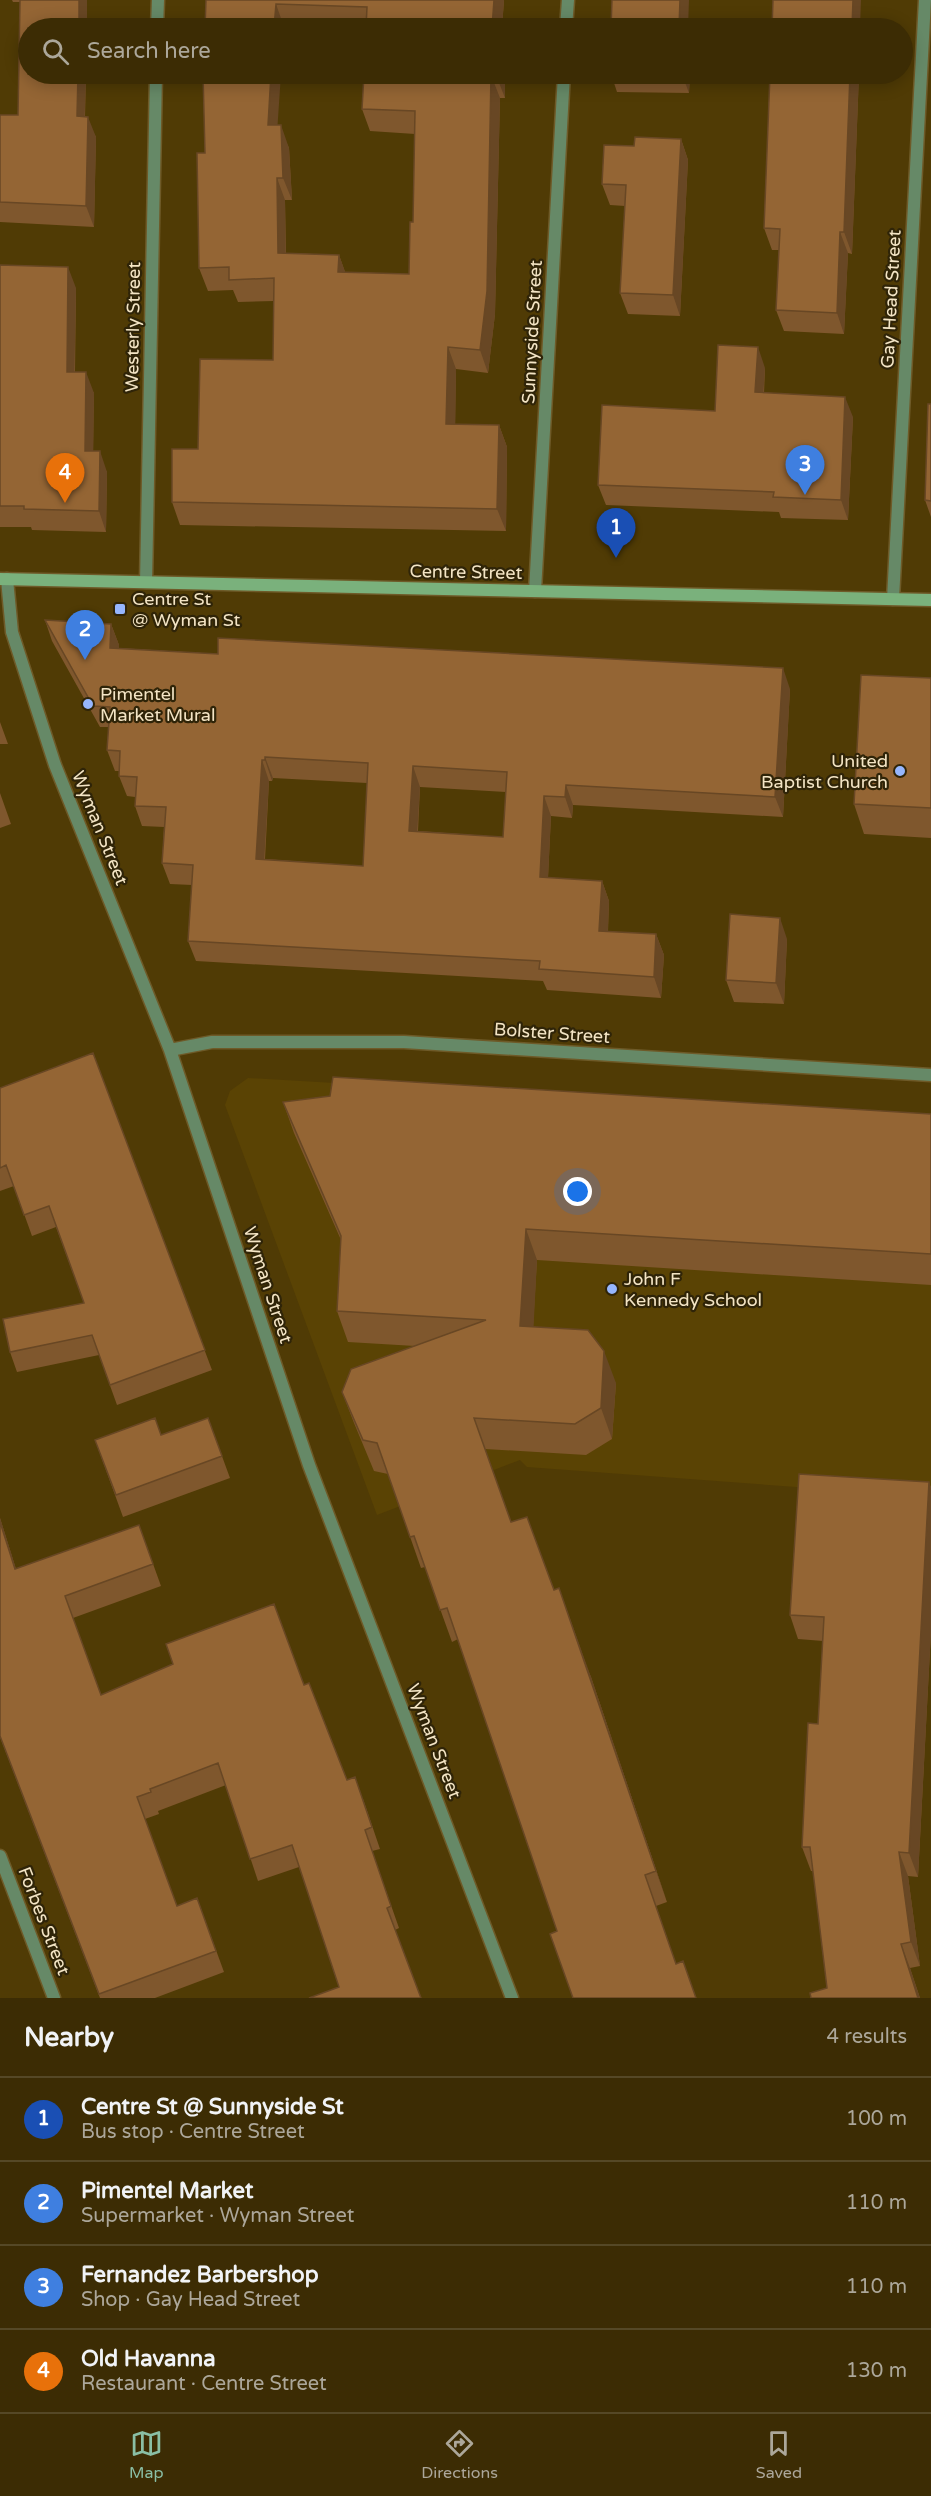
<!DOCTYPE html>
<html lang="en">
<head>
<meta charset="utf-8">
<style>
	:root { --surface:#3c2c04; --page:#43340e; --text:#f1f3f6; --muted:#aca79a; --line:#554826; --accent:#8abfa5 }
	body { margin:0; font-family:"Varela Round",sans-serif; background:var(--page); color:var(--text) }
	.you { position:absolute; left:578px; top:1192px; width:21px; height:21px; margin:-15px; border:4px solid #fff; border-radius:50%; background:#1a73e8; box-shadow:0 0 0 9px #1a73e833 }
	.badge { display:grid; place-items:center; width:39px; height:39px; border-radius:50%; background:var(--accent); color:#fff; font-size:20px; font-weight:700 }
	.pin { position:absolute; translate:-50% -50px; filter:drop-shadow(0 2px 3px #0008) }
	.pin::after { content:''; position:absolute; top:32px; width:21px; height:18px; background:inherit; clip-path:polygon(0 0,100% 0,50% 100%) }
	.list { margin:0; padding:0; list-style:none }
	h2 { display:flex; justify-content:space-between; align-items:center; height:78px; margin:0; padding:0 24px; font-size:26px }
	h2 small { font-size:20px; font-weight:400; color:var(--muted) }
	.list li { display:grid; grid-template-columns:39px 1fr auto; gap:18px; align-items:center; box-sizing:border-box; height:84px; padding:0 24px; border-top:2px solid var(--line) }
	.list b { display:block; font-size:22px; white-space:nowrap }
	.list p { margin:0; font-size:20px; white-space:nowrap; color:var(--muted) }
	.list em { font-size:20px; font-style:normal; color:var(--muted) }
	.icon { flex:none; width:33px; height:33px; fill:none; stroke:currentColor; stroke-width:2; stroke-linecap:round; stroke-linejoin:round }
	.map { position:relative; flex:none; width:931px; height:1998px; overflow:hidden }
	.search { position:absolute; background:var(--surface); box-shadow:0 3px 15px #0003; left:18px; right:18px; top:18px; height:66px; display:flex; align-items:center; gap:15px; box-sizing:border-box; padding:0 21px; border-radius:33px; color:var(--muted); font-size:22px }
	.sheet { height:414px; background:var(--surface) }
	nav { display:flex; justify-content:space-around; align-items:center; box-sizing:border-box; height:84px; border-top:2px solid var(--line); background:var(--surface); font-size:16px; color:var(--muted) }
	nav a { display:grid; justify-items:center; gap:3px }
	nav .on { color:var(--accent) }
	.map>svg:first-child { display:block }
	.built { fill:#5a4304 }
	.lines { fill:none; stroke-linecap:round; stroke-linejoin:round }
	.minor-casing { stroke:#6e5a28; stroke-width:15 }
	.secondary-casing { stroke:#6e5a28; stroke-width:15 }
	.minor { stroke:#668967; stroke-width:12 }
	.secondary { stroke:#7ab17c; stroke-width:12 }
	.wall { fill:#7f572d; fill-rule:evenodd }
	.shaded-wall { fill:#684724 }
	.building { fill:#946534; stroke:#684724; stroke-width:1.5; fill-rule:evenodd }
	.poi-dot { fill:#96b6fd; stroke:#2f2408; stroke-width:2 }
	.labels { text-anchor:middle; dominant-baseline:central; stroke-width:4.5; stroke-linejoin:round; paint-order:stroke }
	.street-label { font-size:18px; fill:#f4e5c5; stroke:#2f2408 }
	.poi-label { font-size:18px; fill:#f4e5c5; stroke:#2f2408; text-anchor:start }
</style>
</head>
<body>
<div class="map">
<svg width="931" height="1998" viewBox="0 0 931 1998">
	<rect width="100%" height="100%" fill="#503b05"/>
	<path class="built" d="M248,1078L931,1118V1497L527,1467L520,1460L377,1515L225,1105L230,1091Z"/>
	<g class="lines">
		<g class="minor-casing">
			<path id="minor" d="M157,28L158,0
				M566,28L568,0
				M7,579L12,632L55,765L170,1050L309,1465L512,1998
				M146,582L156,74
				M535,591L564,74
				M893,599L925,0
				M170,1050L212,1042H404L931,1075
				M0,1856L54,1998"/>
		</g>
		<g class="secondary-casing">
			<path id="secondary" d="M0,579L931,600"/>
		</g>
		<use href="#minor" class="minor"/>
		<use href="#secondary" class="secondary"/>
	</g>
	<path class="wall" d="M12,0H87V28H28V74H86L85,117L96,137L94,227L0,222V115H18L20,2H13Z
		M206,0H504L502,28H338L284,27Z
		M364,74H505V98H500L495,314L488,373L456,369L455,424L499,425L507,447L506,531L180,525L172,502L198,449L273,360L274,301L238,302L233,290L208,291L199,268L205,153L278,125L289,148L292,200H285L286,253L339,255L345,272L409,274L413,222L415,134L370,131L362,109Z
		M611,74H690L689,93L617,92Z
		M770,74H859L852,254L848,253L844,334L784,331L776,310L779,250H772L764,228Z
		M681,139L688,160L680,316L628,314L620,293L625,206L610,205L602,184L634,146Z
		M0,265L76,288L75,372L94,393L93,451L107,472L106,532L32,530L31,527H0Z
		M765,368L764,393L853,417L848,520L781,518L779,512L606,505L598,485L715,411Z
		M931,404V517L925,500Z
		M45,620L111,624L119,645V648L790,689L783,817L573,805L572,818L551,816L548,878L602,881L609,901L608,932L656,934L664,955L661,998L547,990L543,981L196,961L188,941L192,885L170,884L162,863L164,827L142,826L135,806V797L127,796L119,776V771H115L107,750L109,727H100L52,641ZM273,778L367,783L363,866L265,859L269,781H272ZM420,787L506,792L503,837L418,831Z
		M931,678V838L864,834L854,804Z
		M0,722L8,744H0Z
		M0,793L11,824L0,828Z
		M787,939L784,1004L734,1002L726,980Z
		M93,1053L212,1370L117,1405L99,1355L17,1372L10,1352L84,1303L56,1227L32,1236L14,1186L0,1191V1088Z
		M283,1102L931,1114V1285L537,1260L533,1327L616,1383L612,1439L586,1455L485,1449L511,1522L554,1590L591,1677L667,1902L656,1906L676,1964L696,1998L557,1931L458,1639L452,1642L425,1567L421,1568L388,1474L374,1471L354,1423L342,1392L415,1346L348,1342L337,1311L341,1240L294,1133Z
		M208,1418L230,1478L123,1517L95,1440L161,1435Z
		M929,1482L931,1488V1631L918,1877L908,1876L920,1966L910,1968L920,1998H811L827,1988L813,1871H811L802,1847L818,1724L823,1641L798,1639L790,1615Z
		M0,1518L16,1569L139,1525L161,1586L73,1618L101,1695L304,1685L347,1780L363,1799L380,1849L372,1851L399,1928L395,1930L339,1987L299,1867L258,1881L226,1785L158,1811L159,1814L145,1819L177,1906L197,1898L224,1972L155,1998H100L0,1737Z"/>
	<path class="shaded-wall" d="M79,0H87V28H79Z
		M494,0H504L502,28H492Z
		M680,0H689L688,28H680L679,27Z
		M853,0H861L860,28H852Z
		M276,4L284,27V28H274Z
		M78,74H86L84,137L77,116Z
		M271,74H281L276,148L268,125Z
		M496,74H505V98L496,75Z
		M682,74H690L689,93Z
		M850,74H859L852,254L844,232Z
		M491,75L500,98L495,314L488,373L480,350Z
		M88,117L96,137L94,227L86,206Z
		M281,125L289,148L292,200L283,178Z
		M681,139L688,160L680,316L673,295Z
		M277,178L285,200L286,276L278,253Z
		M840,232L848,253L844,334L837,313Z
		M339,255L347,277L338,272Z
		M68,267L76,288L74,393L67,372Z
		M448,347L456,369L455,447L446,424Z
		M758,347L765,368L762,413L755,392Z
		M86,372L94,393L93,472L85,451Z
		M845,397L853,417L848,520L841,500Z
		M499,425L507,447L506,531L497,509Z
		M100,451L107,472L106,532L99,511Z
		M111,624L119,645L118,668L110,648Z
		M783,668L790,689L783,817L775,797Z
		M265,757L273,778L272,781L265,760Z
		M262,760L269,781L263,879L256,859Z
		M413,766L420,787L416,851L409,831Z
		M566,785L573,805L572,818L565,797Z
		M544,796L551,816L547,898L540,877Z
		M602,881L609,901L607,952L599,931Z
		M780,918L787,939L784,1004L776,983Z
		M656,934L664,955L661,998L654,977Z
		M526,1229L537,1260L532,1357L520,1326Z
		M604,1351L616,1383L612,1439L601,1408Z
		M929,1482L931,1488V1631L918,1877L909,1853Z
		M0,1518L23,1591L15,1569L0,1522Z
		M559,1588L591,1677L667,1902L656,1871Z
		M899,1852L908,1876L920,1966L911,1942Z
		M901,1944L910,1968L920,1998H918Z"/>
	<path class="building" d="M20,0H79V28H28V74H78L77,116L88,117L86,206L0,202V115H18Z
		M206,0H494L492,28H366L367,7L276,4L274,28H205Z
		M612,0H680L679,27H683V28H611Z
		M773,0H853L852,28H772Z
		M203,74H271L268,125H281L283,178H277L278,253L339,255L338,272L409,274L410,222H413L415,111L362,109L364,74H496V75H491L487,291L480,350L448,347L446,424L499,425L497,509L172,502V449H198L200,359L273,360L274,278L229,280V267L199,268L197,153H205Z
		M770,74H850L844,232H840L837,313L776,310L780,229L764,228Z
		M635,137L681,139L673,295L620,293L626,185L602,184L604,145L634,146Z
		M0,265L68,267L67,372H86L85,451H100L99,511L24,509V506H0Z
		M718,345L758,347L755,392L845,397L841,500L773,497L774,492L598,485L602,405L715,411Z
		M928,404H931V501L925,500Z
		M45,620L111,624L110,648L218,654V638L783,668L775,797L566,785L565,797L544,796L540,877L602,881L599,931L656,934L654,977L539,969L540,961L188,941L193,865L162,863L166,807L135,806L137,777L119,776L120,751L107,750L110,707L93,706ZM265,757L368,763L363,866L256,859L262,760H265ZM413,766L507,772L503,837L409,831Z
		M861,675L931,678V808L854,804Z
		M730,914L780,918L776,983L726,980Z
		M93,1053L205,1350L110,1385L92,1335L10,1352L3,1319L84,1303L49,1206L24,1215L6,1165L0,1168V1088Z
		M333,1077L931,1114V1254L526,1229L520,1326L588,1330L604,1351L601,1408L575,1424L474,1418L511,1522L527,1517L554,1590L559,1588L656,1871L645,1875L676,1964L683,1961L696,1998H573L550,1934L557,1931L447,1608L440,1610L414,1536L410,1537L377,1443L363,1440L342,1392L351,1369L486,1320L337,1311L341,1236L283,1102L330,1096Z
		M155,1418L161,1435L208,1418L222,1456L116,1495L95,1440Z
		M799,1474L929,1482L909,1853L899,1852L911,1942L901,1944L918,1998H811L810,1993L827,1988L810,1847H802L808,1723L818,1724L824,1617L790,1615Z
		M0,1522L15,1569L139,1525L153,1564L65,1596L101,1695L173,1664L166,1644L274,1604L304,1685L309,1683L347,1780L355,1777L372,1827L365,1830L391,1906L387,1908L421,1998H309L339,1987L292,1845L250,1859L218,1763L150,1789L151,1792L137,1797L177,1906L197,1898L216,1951L99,1994L0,1736Z"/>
	<g class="poi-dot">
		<rect x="114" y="603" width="12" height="12" rx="3"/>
		<circle cx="88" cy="704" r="6"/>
		<circle cx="900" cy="771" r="6"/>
		<circle cx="612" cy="1289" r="6"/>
	</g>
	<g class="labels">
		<g class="street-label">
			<text transform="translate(891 299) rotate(-87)">Gay Head Street</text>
			<text transform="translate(133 327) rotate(-89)">Westerly Street</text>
			<text transform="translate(532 332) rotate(-87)">Sunnyside Street</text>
			<text transform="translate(466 572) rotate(1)">Centre Street</text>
			<text transform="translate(100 828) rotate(68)">Wyman Street</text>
			<text transform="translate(552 1033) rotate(4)">Bolster Street</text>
			<text transform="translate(268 1285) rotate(72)">Wyman Street</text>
			<text transform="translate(434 1741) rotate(69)">Wyman Street</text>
			<text transform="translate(44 1921) rotate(69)">Forbes Street</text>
		</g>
		<g class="poi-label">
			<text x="132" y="599">Centre St<tspan x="132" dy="21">@ Wyman St</tspan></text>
			<text x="100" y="694">Pimentel<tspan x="100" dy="21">Market Mural</tspan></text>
			<text x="888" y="761" text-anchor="end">United<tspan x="888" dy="21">Baptist Church</tspan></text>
			<text x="624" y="1279">John F<tspan x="624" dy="21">Kennedy School</tspan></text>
		</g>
	</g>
</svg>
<div class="you"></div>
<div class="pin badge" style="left:616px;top:558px;background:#1a4fb4">1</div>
<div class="pin badge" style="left:85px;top:660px;background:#3f7fe0">2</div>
<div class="pin badge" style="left:805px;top:495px;background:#3f7fe0">3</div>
<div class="pin badge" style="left:65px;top:503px;background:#e8710a">4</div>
<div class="search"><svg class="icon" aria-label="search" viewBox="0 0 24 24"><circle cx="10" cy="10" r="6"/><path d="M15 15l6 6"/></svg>Search here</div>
</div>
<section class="sheet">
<h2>Nearby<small>4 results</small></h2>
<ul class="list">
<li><span class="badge" style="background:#1a4fb4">1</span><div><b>Centre St @ Sunnyside St</b><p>Bus stop · Centre Street</p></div><em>100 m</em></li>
<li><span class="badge" style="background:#3f7fe0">2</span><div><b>Pimentel Market</b><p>Supermarket · Wyman Street</p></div><em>110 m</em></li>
<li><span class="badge" style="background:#3f7fe0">3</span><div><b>Fernandez Barbershop</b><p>Shop · Gay Head Street</p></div><em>110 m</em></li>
<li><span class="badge" style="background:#e8710a">4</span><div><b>Old Havanna</b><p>Restaurant · Centre Street</p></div><em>130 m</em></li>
</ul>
</section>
<nav>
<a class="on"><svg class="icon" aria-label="map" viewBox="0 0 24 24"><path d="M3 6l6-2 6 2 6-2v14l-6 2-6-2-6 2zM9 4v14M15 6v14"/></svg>Map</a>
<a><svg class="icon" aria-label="directions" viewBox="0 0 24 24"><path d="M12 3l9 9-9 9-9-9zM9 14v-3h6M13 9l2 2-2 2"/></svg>Directions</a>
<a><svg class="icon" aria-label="saved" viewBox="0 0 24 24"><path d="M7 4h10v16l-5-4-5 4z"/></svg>Saved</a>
</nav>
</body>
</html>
